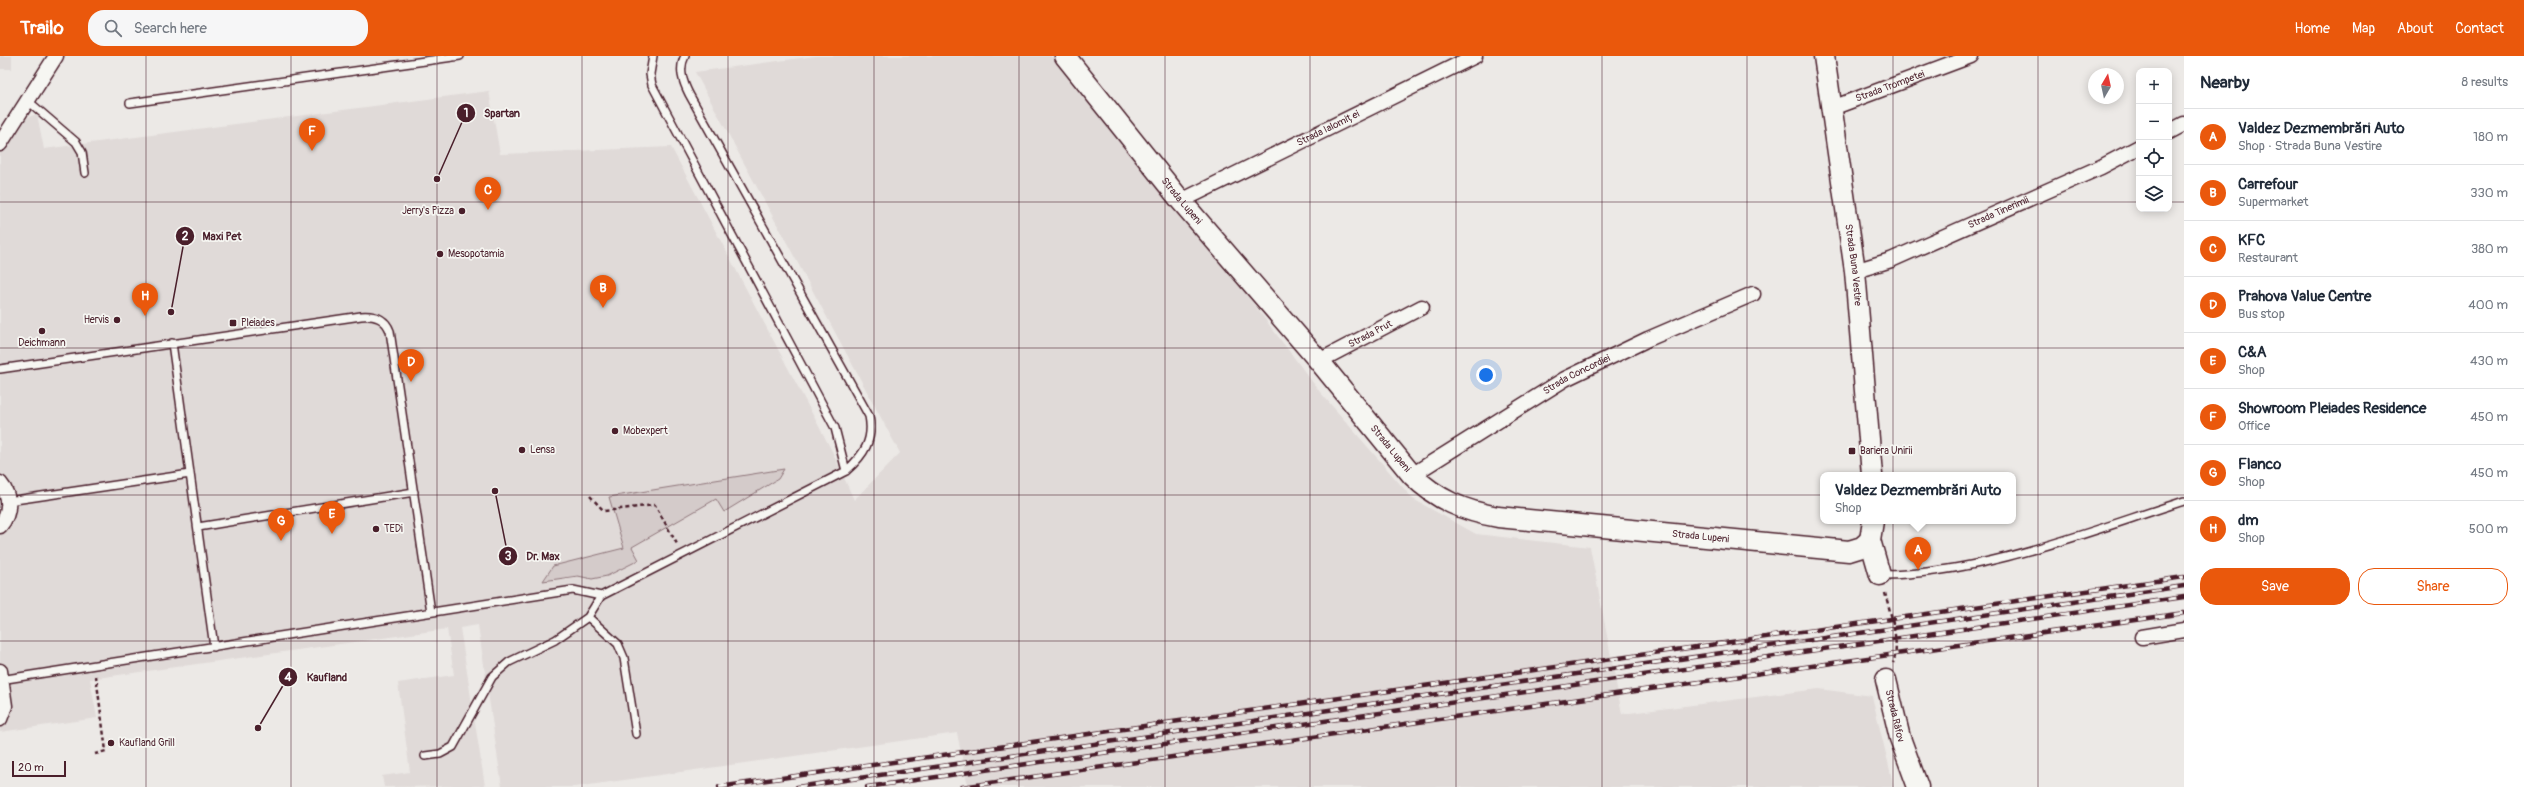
<!DOCTYPE html>
<html lang="en">
<head>
<meta charset="utf-8">
<style>
	:root { --surface:#fff; --page:#f6f6f7; --text:#1f2937; --muted:#747a83; --line:#e0e1e3; --accent:#ea580c }
	body { margin:0; font-family:Pangolin,sans-serif; background:var(--page); color:var(--text) }
	.controls { position:absolute; right:12px; top:12px; display:grid; overflow:hidden; border-radius:8px; box-shadow:0 2px 10px #0003 }
	.controls button { width:36px; height:36px; display:grid; place-items:center; padding:0; border:0; border-bottom:1px solid var(--line); background:var(--surface); color:var(--text); font:20px sans-serif }
	.compass { position:absolute; left:2088px; top:12px; width:36px; height:36px; border-radius:50%; background:var(--surface); box-shadow:0 2px 10px #0003; rotate:9deg }
	.scale { position:absolute; left:12px; bottom:10px; width:54px; box-sizing:border-box; padding-left:4px; border:2px solid #4a1f2b; border-top:0; font-size:11px; line-height:14px; white-space:nowrap; color:#4a1f2b; -webkit-text-stroke:3px #f6f6f2; paint-order:stroke }
	.you { position:absolute; left:1486px; top:319px; width:14px; height:14px; margin:-10px; border:3px solid #fff; border-radius:50%; background:#1a73e8; box-shadow:0 0 0 6px #1a73e833 }
	.badge { display:grid; place-items:center; width:26px; height:26px; border-radius:50%; background:var(--accent); color:#fff; font-size:13px; font-weight:700 }
	.pin { position:absolute; translate:-50% -33px; filter:drop-shadow(0 1px 2px #0008) }
	.pin::after { content:''; position:absolute; top:21px; width:14px; height:12px; background:inherit; clip-path:polygon(0 0,100% 0,50% 100%) }
	.popup { position:absolute; left:1820px; top:416px; width:196px; height:52px; box-sizing:border-box; display:grid; place-content:center; border-radius:8px; background:var(--surface); filter:drop-shadow(0 1px 3px #0005); font-size:13px; white-space:nowrap; color:var(--muted) }
	.popup b { font-size:15px; color:var(--text) }
	.popup::after { content:''; position:absolute; left:50%; top:100%; margin-left:-8px; border:8px solid transparent; border-top-color:var(--surface) }
	.list { margin:0; padding:0; list-style:none }
	h2 { display:flex; justify-content:space-between; align-items:center; height:52px; margin:0; padding:0 16px; font-size:17px }
	h2 small { font-size:13px; font-weight:400; color:var(--muted) }
	.list li { display:grid; grid-template-columns:26px 1fr auto; gap:12px; align-items:center; box-sizing:border-box; height:56px; padding:0 16px; border-top:1px solid var(--line) }
	.list b { display:block; font-size:15px; white-space:nowrap }
	.list p { margin:0; font-size:13px; white-space:nowrap; color:var(--muted) }
	.list em { font-size:13px; font-style:normal; color:var(--muted) }
	.actions { display:flex; gap:8px; padding:12px 16px }
	.actions a { flex:1; padding:9px 0; border:1px solid var(--accent); border-radius:16px; text-align:center; font-size:14px; color:var(--accent) }
	.actions .main { background:var(--accent); color:#fff }
	.icon { flex:none; width:22px; height:22px; fill:none; stroke:currentColor; stroke-width:2; stroke-linecap:round; stroke-linejoin:round }
	.map { position:relative; flex:none; width:2184px; height:731px; overflow:hidden }
	header { display:flex; align-items:center; gap:24px; box-sizing:border-box; height:56px; padding:0 20px; background:var(--accent); color:#fff }
	header strong { font-size:19px }
	nav { display:flex; gap:22px; margin-inline-start:auto; font-size:14px }
	.search { width:280px; height:36px; background:var(--page); display:flex; align-items:center; gap:10px; box-sizing:border-box; padding:0 14px; border-radius:16px; color:var(--muted); font-size:15px }
	main { display:flex }
	aside { flex:1; background:var(--surface) }
	.map>svg:first-child { display:block }
	.built { fill:#e0dad8 }
	.green { fill:#d4cbca; stroke:#8f757a }
	.lines { fill:none; stroke-linecap:round; stroke-linejoin:round }
	.lane-casing { stroke:#4a1f2b; stroke-width:10 }
	.street-casing { stroke:#4a1f2b; stroke-width:17 }
	.secondary-casing { stroke:#4a1f2b; stroke-width:23 }
	.path { stroke:#4a1f2b; stroke-width:2.5; stroke-dasharray:4 3; stroke-linecap:butt }
	.lane { stroke:#f6f6f2; stroke-width:7 }
	.street { stroke:#f6f6f2; stroke-width:14 }
	.secondary { stroke:#f6f6f2; stroke-width:20 }
	.rail-casing { stroke:#4a1f2b; stroke-width:4.5 }
	.rail { stroke:#f6f6f2; stroke-width:3; stroke-dasharray:9; stroke-linecap:butt }
	.grid { fill:none; stroke:#4a1f2b; stroke-width:1; stroke-opacity:0.55 }
	.poi-dot { fill:#4a1f2b; stroke:#f6f6f2; stroke-width:1.5 }
	.labels { text-anchor:middle; dominant-baseline:central; stroke-width:3.5; stroke-linejoin:round; paint-order:stroke }
	.street-label { font-size:10px; fill:#4a1f2b; stroke:#f6f6f2 }
	.poi-label { font-size:10px; fill:#4a1f2b; stroke:#f6f6f2; text-anchor:start }
	.leader { fill:none; stroke:#4a1f2b; stroke-width:1.5 }
	.callout-dot { fill:#4a1f2b; stroke:#f6f6f2; stroke-width:1.5 }
	.mark-label { font-size:12px; text-anchor:middle; font-weight:bold; fill:#fff }
	.callout-label { font-size:11px; text-anchor:middle; font-weight:bold; fill:#4a1f2b; stroke:#f6f6f2; stroke-width:3.5; stroke-linejoin:round; paint-order:stroke }
</style>
</head>
<body>
<header>
<strong>Trailo</strong>
<div class="search"><svg class="icon" aria-label="search" viewBox="0 0 24 24"><circle cx="10" cy="10" r="6"/><path d="M15 15l6 6"/></svg>Search here</div>
<nav><a>Home</a><a>Map</a><a>About</a><a>Contact</a></nav>
</header>
<main>
<div class="map">
<svg width="2184" height="731" viewBox="0 0 2184 731">
	<rect width="100%" height="100%" fill="#ece9e6"/>
	<filter id="ink" filterUnits="userSpaceOnUse"><feTurbulence type="fractalNoise" baseFrequency=".025" numOctaves="2"/><feDisplacementMap in="SourceGraphic" scale="8" xChannelSelector="R" yChannelSelector="G"/><feConvolveMatrix kernelMatrix="1 2 1 2 8 2 1 2 1" color-interpolation-filters="sRGB"/></filter>
	<g filter="url(#ink)">
		<path class="built" d="M0,0H12V13H0Z
			M816,0H1051L1218,201L1320,336L1413,443L1476,478L1590,491L1622,658L1819,633L1872,640L1894,731H968L957,677L575,731H502L478,569L460,572L485,730L384,731L382,720L410,716L398,627L454,619L447,573L90,623L97,662L0,676V77L15,66L37,58L44,93L489,35L500,98L671,91L832,395L854,444L900,397L695,16Z"/>
		<path class="green" d="M784,413L778,423L724,456L716,443L632,491L639,504L607,520L592,523L578,520L543,525L553,510L624,492L609,441Z"/>
		<g class="lines">
			<g class="lane-casing">
				<path id="lane" d="M653,0L650,18L652,29L835,372L846,415
					M27,44L76,86L82,96L85,117
					M130,47L460,0
					M172,287L214,591
					M0,313L361,260C375,259 385,262 390,275L431,556
					M8,445L190,418
					M198,471L414,436
					M1881,519C1983,518 2087,476 2184,445
					M588,561L618,588L624,602L636,678
					M0,624L573,534L601,540
					M425,700L440,698L453,691L492,621L509,606L555,584L588,561L601,540L846,415C864,399 874,384 869,360L689,38C683,26 678,13 685,0"/>
			</g>
			<g class="street-casing">
				<g id="street">
					<path id="s1" d="M1832,52L1971,0"/>
					<path d="M2169,76L2184,68"/>
					<path d="M0,88L56,0"/>
					<path id="s2" d="M1181,145L1475,0"/>
					<path id="s3" d="M1855,215L1891,204L2101,111L2139,91"/>
					<path id="s4" d="M1319,305L1422,251"/>
					<path id="s5" d="M1412,419L1565,323L1648,283L1753,238"/>
					<path d="M0,427C11,440 11,457 0,470"/>
					<path d="M2142,581L2184,574"/>
					<path d="M0,615L5,650L0,663"/>
				</g>
			</g>
			<g class="secondary-casing">
				<g id="secondary">
					<path id="s6" d="M1065,0L1181,145L1319,305L1412,419C1437,444 1464,455 1498,461L1849,495L1862,491L1870,484"/>
					<path id="s7" d="M1824,0L1855,215L1872,419"/>
					<path d="M1873,465L1870,484L1880,519"/>
					<path id="s8" d="M1886,624L1900,682L1918,731"/>
				</g>
			</g>
			<path class="path" d="M590,440L604,455L655,449L677,488
				M1885,537C1890,556 1901,588 1893,607
				M95,698L106,695L96,620"/>
			<use href="#lane" class="lane"/>
			<use href="#street" class="street"/>
			<use href="#secondary" class="secondary"/>
			<g class="rail-casing">
				<path id="rail" d="M719,731L2184,521
					M797,731L2184,530
					M867,731L2184,541
					M962,731L2184,557"/>
			</g>
			<use href="#rail" class="rail"/>
		</g>
	</g>
	<path class="grid" d="M146,0V731M291,0V731M437,0V731M582,0V731M728,0V731M874,0V731M1019,0V731M1165,0V731M1310,0V731M1456,0V731M1602,0V731M1747,0V731M1893,0V731M2038,0V731M0,146H2139M2169,146H2184M0,292H2184M0,439H2184M0,585H2184"/>
	<g class="poi-dot">
		<circle cx="462" cy="155" r="4"/>
		<circle cx="440" cy="198" r="4"/>
		<circle cx="117" cy="264" r="4"/>
		<rect x="229" y="263" width="8" height="8" rx="2"/>
		<circle cx="42" cy="275" r="4"/>
		<circle cx="615" cy="375" r="4"/>
		<circle cx="522" cy="394" r="4"/>
		<rect x="1848" y="391" width="8" height="8" rx="2"/>
		<circle cx="376" cy="473" r="4"/>
		<circle cx="111" cy="687" r="4"/>
	</g>
	<g class="labels">
		<g class="street-label">
			<text stroke="none"><textPath href="#s1" startOffset="62">Strada Trompetei</textPath></text>
			<text stroke="none"><textPath href="#s2" startOffset="164">Strada Ialomiței</textPath></text>
			<text stroke="none"><textPath href="#s6" startOffset="186">Strada Lupeni</textPath></text>
			<text stroke="none"><textPath href="#s3" startOffset="155">Strada Tinerimii</textPath></text>
			<text stroke="none"><textPath href="#s7" startOffset="211">Strada Buna Vestire</textPath></text>
			<text stroke="none"><textPath href="#s4" startOffset="58">Strada Prut</textPath></text>
			<text stroke="none"><textPath href="#s5" startOffset="193">Strada Concordiei</textPath></text>
			<text stroke="none"><textPath href="#s6" startOffset="510">Strada Lupeni</textPath></text>
			<text stroke="none"><textPath href="#s6" startOffset="845">Strada Lupeni</textPath></text>
			<text stroke="none"><textPath href="#s8" startOffset="37">Strada Râfov</textPath></text>
		</g>
		<g class="poi-label">
			<text x="454" y="155" text-anchor="end">Jerry's Pizza</text>
			<text x="448" y="198">Mesopotamia</text>
			<text x="109" y="264" text-anchor="end">Hervis</text>
			<text x="241" y="267">Pleiades</text>
			<text x="42" y="287" text-anchor="middle">Deichmann</text>
			<text x="623" y="375">Mobexpert</text>
			<text x="530" y="394">Lensa</text>
			<text x="1860" y="395">Bariera Unirii</text>
			<text x="384" y="473">TEDi</text>
			<text x="119" y="687">Kaufland Grill</text>
		</g>
	</g>
	<path class="leader" d="M437 123L466 57M171 256L185 180M495 435L508 500M258 672L288 621"/>
	<g class="callout-dot">
		<circle cx="437" cy="123" r="4"/>
		<circle cx="171" cy="256" r="4"/>
		<circle cx="495" cy="435" r="4"/>
		<circle cx="258" cy="672" r="4"/>
		<circle cx="466" cy="57" r="10"/>
		<circle cx="185" cy="180" r="10"/>
		<circle cx="508" cy="500" r="10"/>
		<circle cx="288" cy="621" r="10"/>
	</g>
	<g class="mark-label">
		<text x="466" y="61">1</text>
		<text x="185" y="184">2</text>
		<text x="508" y="504">3</text>
		<text x="288" y="625">4</text>
	</g>
	<g class="callout-label">
		<text x="502" y="61">Spartan</text>
		<text x="222" y="184">Maxi Pet</text>
		<text x="543" y="504">Dr. Max</text>
		<text x="327" y="625">Kaufland</text>
	</g>
</svg>
<div class="controls">
<button>+</button>
<button>−</button>
<button><svg class="icon" aria-label="locate" viewBox="0 0 24 24"><circle cx="12" cy="12" r="6"/><path d="M12 2v4M12 18v4M2 12h4M18 12h4"/></svg></button>
<button><svg class="icon" aria-label="layers" viewBox="0 0 24 24"><path d="M12 4l9 5-9 5-9-5zM3 14l9 5 9-5"/></svg></button>
</div>
<svg class="compass" viewBox="-18 -18 36 36"><path d="M0-13l5 13h-10z" fill="#e53935"/><path d="M0 13l5-13h-10z" fill="#747a83"/></svg>
<div class="scale">20 m</div>
<div class="you"></div>
<div class="pin badge" style="left:1918px;top:514px">A</div>
<div class="popup"><b>Valdez Dezmembrări Auto</b>Shop</div>
<div class="pin badge" style="left:603px;top:252px">B</div>
<div class="pin badge" style="left:488px;top:154px">C</div>
<div class="pin badge" style="left:411px;top:326px">D</div>
<div class="pin badge" style="left:332px;top:478px">E</div>
<div class="pin badge" style="left:312px;top:95px">F</div>
<div class="pin badge" style="left:281px;top:485px">G</div>
<div class="pin badge" style="left:145px;top:260px">H</div>
</div>
<aside>
<h2>Nearby<small>8 results</small></h2>
<ul class="list">
<li><span class="badge">A</span><div><b>Valdez Dezmembrări Auto</b><p>Shop · Strada Buna Vestire</p></div><em>180 m</em></li>
<li><span class="badge">B</span><div><b>Carrefour</b><p>Supermarket</p></div><em>330 m</em></li>
<li><span class="badge">C</span><div><b>KFC</b><p>Restaurant</p></div><em>380 m</em></li>
<li><span class="badge">D</span><div><b>Prahova Value Centre</b><p>Bus stop</p></div><em>400 m</em></li>
<li><span class="badge">E</span><div><b>C&amp;A</b><p>Shop</p></div><em>430 m</em></li>
<li><span class="badge">F</span><div><b>Showroom Pleiades Residence</b><p>Office</p></div><em>450 m</em></li>
<li><span class="badge">G</span><div><b>Flanco</b><p>Shop</p></div><em>450 m</em></li>
<li><span class="badge">H</span><div><b>dm</b><p>Shop</p></div><em>500 m</em></li>
</ul>
<div class="actions"><a class="main">Save</a><a>Share</a></div>
</aside>
</main>
</body>
</html>
